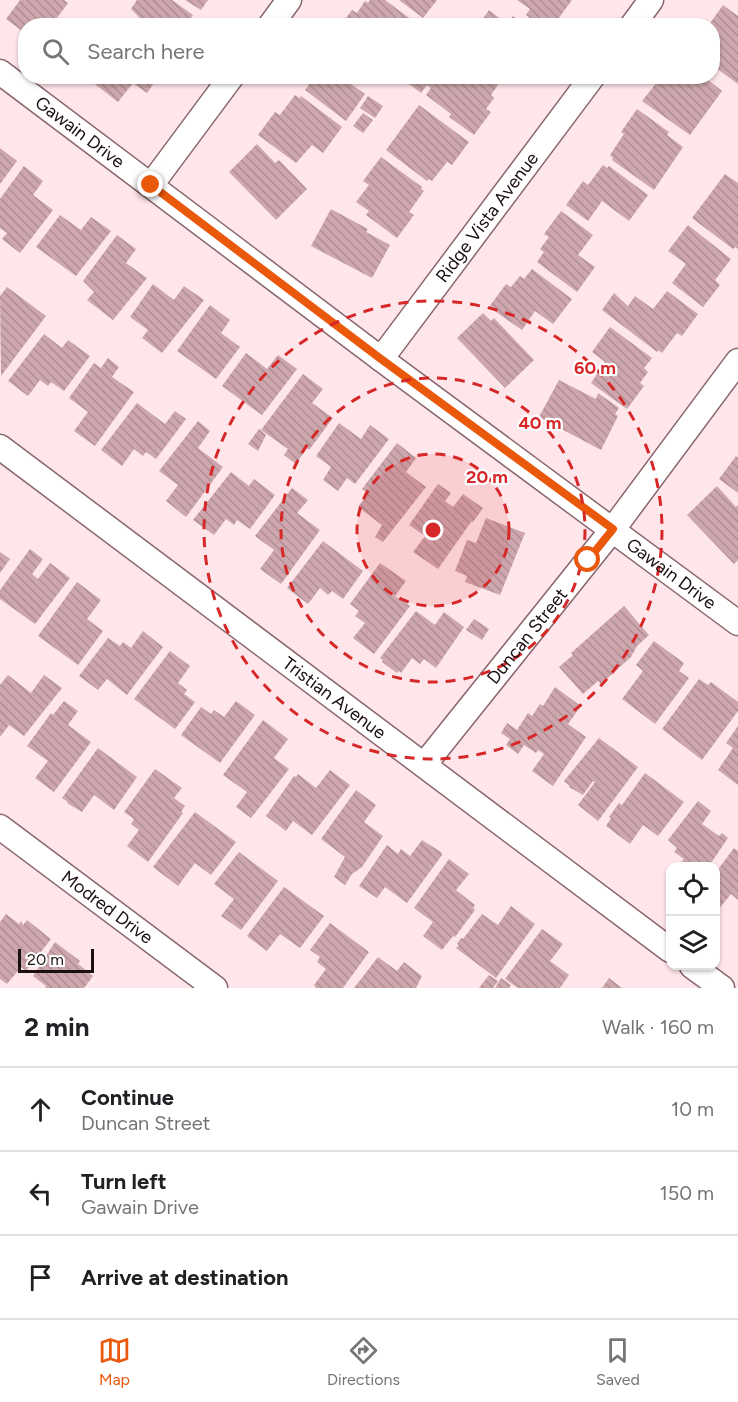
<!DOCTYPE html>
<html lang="en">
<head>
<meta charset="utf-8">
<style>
	:root { --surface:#fff; --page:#f2f2f2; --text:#202124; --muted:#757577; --line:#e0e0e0; --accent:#ea580c }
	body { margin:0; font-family:Figtree,sans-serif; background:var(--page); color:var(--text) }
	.controls { position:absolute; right:18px; bottom:18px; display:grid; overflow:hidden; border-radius:12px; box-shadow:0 2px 4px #0004 }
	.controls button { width:54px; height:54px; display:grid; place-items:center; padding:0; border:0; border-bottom:2px solid var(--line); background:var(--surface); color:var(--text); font:30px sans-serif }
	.scale { position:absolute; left:18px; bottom:15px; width:76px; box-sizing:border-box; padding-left:6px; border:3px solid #1c0f12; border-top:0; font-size:16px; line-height:21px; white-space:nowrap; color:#1c0f12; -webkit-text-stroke:4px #fff; paint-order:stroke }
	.stop { position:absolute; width:18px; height:18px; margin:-14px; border:4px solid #ea580c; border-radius:50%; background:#fff }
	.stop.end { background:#ea580c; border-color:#fff; box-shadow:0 2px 6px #0008 }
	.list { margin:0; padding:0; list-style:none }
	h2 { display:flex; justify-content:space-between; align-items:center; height:78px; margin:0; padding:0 24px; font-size:26px }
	h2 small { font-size:20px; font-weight:400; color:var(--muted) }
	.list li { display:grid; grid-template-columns:39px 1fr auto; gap:18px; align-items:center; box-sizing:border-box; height:84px; padding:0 24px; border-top:2px solid var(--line) }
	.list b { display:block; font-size:22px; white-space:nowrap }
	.list p { margin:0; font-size:20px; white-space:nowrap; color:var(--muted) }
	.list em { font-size:20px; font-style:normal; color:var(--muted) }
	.icon { flex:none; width:33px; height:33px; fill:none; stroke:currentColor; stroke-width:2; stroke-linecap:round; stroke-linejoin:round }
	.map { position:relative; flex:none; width:738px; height:988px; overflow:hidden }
	.search { position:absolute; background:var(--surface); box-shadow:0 2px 4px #0004; left:18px; right:18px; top:18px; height:66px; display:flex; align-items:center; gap:15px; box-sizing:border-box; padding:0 21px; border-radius:24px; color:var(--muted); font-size:22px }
	.sheet { height:330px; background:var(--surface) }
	nav { display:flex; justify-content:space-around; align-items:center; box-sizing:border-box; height:84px; border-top:2px solid var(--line); background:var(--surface); font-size:16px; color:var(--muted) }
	nav a { display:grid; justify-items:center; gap:3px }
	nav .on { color:var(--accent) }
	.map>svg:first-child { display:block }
	.building { fill:url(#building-back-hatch) }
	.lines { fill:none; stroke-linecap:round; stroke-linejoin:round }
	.minor-casing { stroke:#89666c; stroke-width:27 }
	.minor { stroke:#fff; stroke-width:24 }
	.route { stroke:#ea580c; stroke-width:8 }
	.ring { fill:none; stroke:#d62828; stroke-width:3; stroke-dasharray:10 8 }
	.labels { text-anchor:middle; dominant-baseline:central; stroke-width:4.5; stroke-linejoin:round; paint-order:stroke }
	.street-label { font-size:18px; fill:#1c0f12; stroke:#fff }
	.centre { fill:#d62828; stroke:#fff; stroke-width:3 }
	.ring-label { font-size:18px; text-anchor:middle; font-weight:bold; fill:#d62828; stroke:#fff; stroke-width:4.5; stroke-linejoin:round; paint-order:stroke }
</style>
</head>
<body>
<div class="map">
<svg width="738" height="988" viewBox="0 0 738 988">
	<defs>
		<pattern id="building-back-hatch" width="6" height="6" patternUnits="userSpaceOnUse" patternTransform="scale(1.5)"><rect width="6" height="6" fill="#cda7ad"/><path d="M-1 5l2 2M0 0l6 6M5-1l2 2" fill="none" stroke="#af8f94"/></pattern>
	</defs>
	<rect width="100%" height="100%" fill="#ffe6ea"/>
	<path class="building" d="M20,0H64L68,3L51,26H26V34L6,19Z
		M137,0H172L193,15L185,26H135L140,18L131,9Z
		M185,0H208L201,10Z
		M370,0H385L420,26H340L352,10L357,13L365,1L368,3Z
		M399,0H437L423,18Z
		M517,0H572L553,26H540L526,15L530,9Z
		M723,5L738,16V84L712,65V26H708Z
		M489,10L507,24L513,16L526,26H478Z
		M88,76H159L147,93L133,83L118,102L87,78Z
		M310,76H352L348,82L365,94L346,121L305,90L313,79Z
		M414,76H437L439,79L441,76H487L498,85L491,95L494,98L486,109L491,112L474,135L449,117L451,114L426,95L431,88L427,85L421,93L409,84Z
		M662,76H703L722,91L690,135L642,101Z
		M295,95L300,98L301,96L342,127L323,153L312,145L296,163L258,135L275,112L280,115Z
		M368,96L383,106L375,118L360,108Z
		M419,105L469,142L452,165L447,162L432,181L429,179L427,181L386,150Z
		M637,109L669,132L667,135L683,147L654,190L612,160L613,158L610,155L624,134L621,132Z
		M363,113L373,120L363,133L353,126Z
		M257,144L275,163L279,160L307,189L276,220L229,172Z
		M0,148L17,161L0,184Z
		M381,157L422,187L421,189L424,191L409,212L414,215L397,238L366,215L369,211L356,202L369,185L363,181Z
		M603,165L607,168L609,166L648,195L629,221L602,201L588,221L566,205L583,181L588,185Z
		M24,166L43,181L33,195L53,210L20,253L2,239L7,233L0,228V199Z
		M725,174L738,183V249L735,247L733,249L692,218Z
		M331,209L368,229L366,232L390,245L372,278L311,246Z
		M561,211L593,235L578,255L595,267L577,292L537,262L544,252L540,249L549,237L544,234Z
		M60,215L81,230L91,217L111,231L76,276L36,247Z
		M688,225L731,259L715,280L720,285L703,307L672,283L686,264L668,251Z
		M117,235L136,249L126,263L147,278L113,320L87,300L94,292L83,281Z
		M532,269L572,299L553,324L535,311L522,330L489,307L506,284L511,287L520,276L524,279Z
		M153,284L174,300L184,286L204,300L162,353L142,338L148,330L130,317Z
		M7,287L46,316L1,376L0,296Z
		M667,291L698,314L682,336L677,333L662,353L658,350L657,352L602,310L614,293L628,306L635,296L653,309Z
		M210,305L230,320L221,333L240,347L216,379L177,351Z
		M483,313L491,321L494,318L534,360L505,388L457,338Z
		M610,327L652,358L644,368L648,372L640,383L644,386L627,409L591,383L605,362L592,352Z
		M44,334L62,348L68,340L90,356L64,391L51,382L48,386L40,380L28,396L8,381Z
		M246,353L267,369L278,355L297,369L262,415L222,386Z
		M108,358L119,367L112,377L134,392L95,446L74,431L88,412L69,398L94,363L101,368Z
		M303,374L323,389L312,403L333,418L309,450L307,448L296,464L284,455L288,449L261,430Z
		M559,380L596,399L598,393L619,408L615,414L618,416L601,450L539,417Z
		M137,403L165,424L175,411L186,419L156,459L146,452L143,456L134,449L122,466L101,450Z
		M198,421L210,431L198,448L223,467L186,517L166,501L178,485L159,471Z
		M339,423L361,439L370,425L389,439L355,484L347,478L338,491L323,480L331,467L316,456Z
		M259,429L266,435L258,451L248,444Z
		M397,443L416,458L406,472L426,487L383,542L375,537L382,525L358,507L368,493L362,489Z
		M736,456L738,458V493L719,479Z
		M231,472L249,486L254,479L275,495L250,529L237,520L234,525L226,519L214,535L193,520Z
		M438,484L451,493L445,501L453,507L463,494L483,508L473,522H471L438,569L413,552L425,536L409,525Z
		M717,486L736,507L738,505V560L734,564L687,515Z
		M292,488L308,500L297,513L320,530L281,584L260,569L274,550L255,536Z
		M486,518L525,533L500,595L465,582L467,576L455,571L467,540L476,543Z
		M323,541L363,571L343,599L332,591L328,595L320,588L308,604L287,588Z
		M30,549L43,559L32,574L38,579L50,563L70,578L35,624L0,599V590Z
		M0,552L10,559L0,573Z
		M380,563L406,581L395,596L410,606L374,654L353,638L365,623L355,616L359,611L350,604Z
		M77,582L101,600L87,619L103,631L78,665L38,636Z
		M624,606L649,635L637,646L631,657L601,684L598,681L583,694L559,667L573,655L571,653Z
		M416,611L435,625L444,612L464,627L436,668L424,659L420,664L412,658L401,673L399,671L397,673L382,662L383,660L380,658Z
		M474,619L489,629L482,640L466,630Z
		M143,631L163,647L127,695L107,679L98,690L79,676L108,638L120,646L123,642L131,648Z
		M654,641L684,663L679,671L689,678L655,724L622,699L643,671L636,665Z
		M170,651L190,666L178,683L187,690L184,694L195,702L175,729L134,699Z
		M8,675L31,693L44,675L62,688L24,736L9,725L0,737V685Z
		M699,679L708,685L711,682L738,702V711L702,760L662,729Z
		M555,687L581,706L568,724L586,737L553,786L532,771L544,754L538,750L536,753L524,745L518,754L506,745L510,739L501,733L507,723L517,730L528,713L532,716L540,704L543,706Z
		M64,701L78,711L68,725L91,742L54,792L35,778L48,761L27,746L51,713L53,715Z
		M236,701L255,715L220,763L181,735L201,707L211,714L214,710L224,717Z
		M263,720L288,739L274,758L289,769L251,818L236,807L247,792L223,775Z
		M738,726V785L718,770L733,748L726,743Z
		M599,738L638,767L598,821L578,805L595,782L593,781L583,795L569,787L570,786L564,781Z
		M98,748L137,777L114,810L94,795L82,812L67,803L68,802L62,798Z
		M155,769L182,788L174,798L185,806L181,812L183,813L148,862L127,846L139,830L131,824L134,819L124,812Z
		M330,770L350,785L312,835L293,821L286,831L266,816L294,776L296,777L298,774L316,788Z
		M645,773L684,802L658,836L643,825L630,844L606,826L611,818L609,817L619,803L622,805Z
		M356,790L376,805L364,822L383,836L362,867L352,874L345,885L334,877L345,857L321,839Z
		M698,801L711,811L702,824L719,836L722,833L728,838L709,866H678L684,859L674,852L677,848L668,840Z
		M195,812L236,842L211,875L195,863L178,886L153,867Z
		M422,840L441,852L442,855L407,903L385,887L377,898L359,886L387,845L398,854L401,849L410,856Z
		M734,848L738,851V900L731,894L718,910L716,908V872Z
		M239,852L278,881L241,930L221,916L234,899L214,884Z
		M449,859L469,874L456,890L475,905L473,908L475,910L455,937L453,936L442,950L423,936L433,922L414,908Z
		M284,887L324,916L300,948L280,934L267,951L247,936Z
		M511,906L535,924L496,978L456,948L459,945L457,944L461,938L463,939L482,914L498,925Z
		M6,914L19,924L21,921L23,925L27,920L51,939L26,971L21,967L7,984L0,979V922Z
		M330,923L369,952L343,988H316L314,985L326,969L317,962L320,957L310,950Z
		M542,929L563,944L550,961L569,975L560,988H518L505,979Z
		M55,942L80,961L78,964L93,976L84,988H45L46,986L33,976Z
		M378,957L397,971L404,962L422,976L416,988H354Z
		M489,975L498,981L493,988H479Z
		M501,978L511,985L509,988H495Z
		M609,978L622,988H602Z"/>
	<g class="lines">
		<g class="minor-casing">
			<g id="minor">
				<path d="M270,26L289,0"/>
				<path d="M632,26L651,0"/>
				<path id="s1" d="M0,72L381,359L738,623"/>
				<path d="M151,185L232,76"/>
				<path id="s2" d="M381,359L593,76"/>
				<path id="s3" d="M0,447L670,950"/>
				<path id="s4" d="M424,765L613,529L738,361"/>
				<path id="s5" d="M0,827L215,988"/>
				<path d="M692,966L722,988"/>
			</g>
		</g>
		<use href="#minor" class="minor"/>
	</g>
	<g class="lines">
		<path class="route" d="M151,185L381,359L613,529L588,560"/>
	</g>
	<circle cx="433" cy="530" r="76" fill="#d62828" fill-opacity=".12"/>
	<g class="ring">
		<circle cx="433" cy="530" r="76"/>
		<circle cx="433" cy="530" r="152"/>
		<circle cx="433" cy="530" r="229"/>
	</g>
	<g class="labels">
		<g class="street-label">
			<text stroke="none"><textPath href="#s1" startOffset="100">Gawain Drive</textPath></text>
			<text stroke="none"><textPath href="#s2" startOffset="177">Ridge Vista Avenue</textPath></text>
			<text stroke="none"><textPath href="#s1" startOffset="838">Gawain Drive</textPath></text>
			<text stroke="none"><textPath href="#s4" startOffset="165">Duncan Street</textPath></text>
			<text stroke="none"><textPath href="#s3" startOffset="418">Tristian Avenue</textPath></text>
			<text stroke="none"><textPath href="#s5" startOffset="134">Modred Drive</textPath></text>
		</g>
	</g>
	<circle cx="433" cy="530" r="9" class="centre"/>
	<g class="ring-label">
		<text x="595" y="374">60 m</text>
		<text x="540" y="429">40 m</text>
		<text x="487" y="483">20 m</text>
	</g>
</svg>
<div class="controls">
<button><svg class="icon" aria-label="locate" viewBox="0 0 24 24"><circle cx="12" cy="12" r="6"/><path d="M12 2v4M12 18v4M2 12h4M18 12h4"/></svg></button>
<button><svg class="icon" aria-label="layers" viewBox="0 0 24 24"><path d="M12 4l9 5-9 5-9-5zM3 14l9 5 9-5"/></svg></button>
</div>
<div class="scale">20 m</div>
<div class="stop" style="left:588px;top:560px"></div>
<div class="stop end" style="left:151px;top:185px"></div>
<div class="search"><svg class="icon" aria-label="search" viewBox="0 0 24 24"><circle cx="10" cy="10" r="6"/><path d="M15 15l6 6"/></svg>Search here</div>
</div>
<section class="sheet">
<h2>2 min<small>Walk · 160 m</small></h2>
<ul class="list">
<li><svg class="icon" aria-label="ahead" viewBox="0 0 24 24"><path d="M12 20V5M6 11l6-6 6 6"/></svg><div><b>Continue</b><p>Duncan Street</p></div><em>10 m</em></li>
<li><svg class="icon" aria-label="left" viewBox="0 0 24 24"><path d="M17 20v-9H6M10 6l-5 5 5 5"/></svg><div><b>Turn left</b><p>Gawain Drive</p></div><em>150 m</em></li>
<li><svg class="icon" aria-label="arrive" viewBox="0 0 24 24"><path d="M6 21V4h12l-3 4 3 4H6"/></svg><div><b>Arrive at destination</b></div></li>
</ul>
</section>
<nav>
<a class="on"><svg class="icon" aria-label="map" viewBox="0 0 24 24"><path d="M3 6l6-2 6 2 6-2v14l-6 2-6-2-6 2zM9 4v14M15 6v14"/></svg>Map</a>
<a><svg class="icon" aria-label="directions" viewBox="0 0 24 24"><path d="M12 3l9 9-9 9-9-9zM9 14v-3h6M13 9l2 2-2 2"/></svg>Directions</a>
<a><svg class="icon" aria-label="saved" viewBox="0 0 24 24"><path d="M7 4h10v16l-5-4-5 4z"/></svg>Saved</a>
</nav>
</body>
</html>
